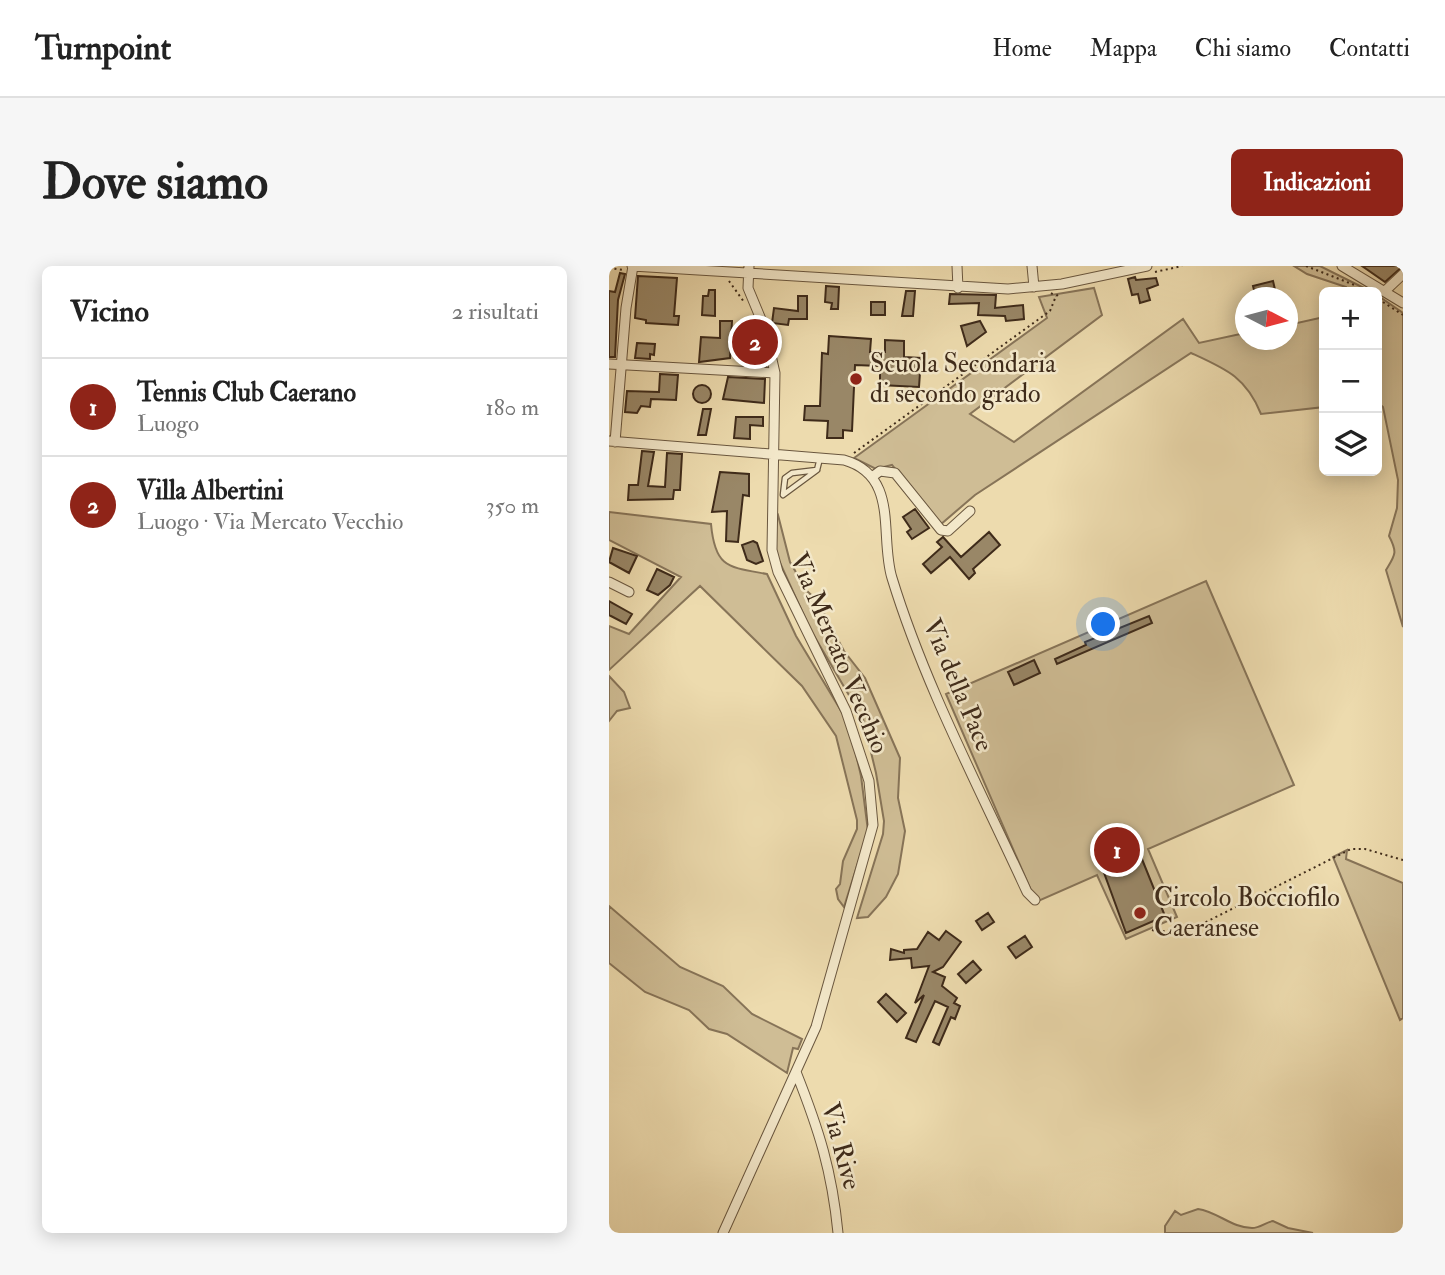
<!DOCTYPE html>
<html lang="it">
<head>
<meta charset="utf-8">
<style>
	:root { --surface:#fff; --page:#f6f6f6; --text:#222; --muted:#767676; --line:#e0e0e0; --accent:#8f2418 }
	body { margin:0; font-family:"IM FELL Double Pica",serif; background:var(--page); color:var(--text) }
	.controls { position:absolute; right:21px; top:21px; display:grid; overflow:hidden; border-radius:10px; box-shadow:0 4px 18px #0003 }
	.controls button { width:63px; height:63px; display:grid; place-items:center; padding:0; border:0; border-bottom:2px solid var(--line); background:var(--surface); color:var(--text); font:35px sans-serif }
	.compass { position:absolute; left:626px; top:21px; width:63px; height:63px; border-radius:50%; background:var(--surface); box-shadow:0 4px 18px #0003; rotate:96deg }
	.you { position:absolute; left:495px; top:359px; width:24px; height:24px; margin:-18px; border:5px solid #fff; border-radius:50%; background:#1a73e8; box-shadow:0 0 0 10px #1a73e833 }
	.badge { display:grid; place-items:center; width:46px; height:46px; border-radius:50%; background:var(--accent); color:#fff; font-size:23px; font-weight:700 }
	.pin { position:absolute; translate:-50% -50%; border:4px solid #fff; box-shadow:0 2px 7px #0006 }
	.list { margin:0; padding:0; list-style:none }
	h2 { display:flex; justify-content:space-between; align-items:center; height:91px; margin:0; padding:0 28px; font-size:30px }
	h2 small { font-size:23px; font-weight:400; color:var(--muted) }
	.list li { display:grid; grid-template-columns:46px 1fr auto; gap:21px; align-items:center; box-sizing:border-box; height:98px; padding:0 28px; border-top:2px solid var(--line) }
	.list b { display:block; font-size:26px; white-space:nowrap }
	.list p { margin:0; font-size:23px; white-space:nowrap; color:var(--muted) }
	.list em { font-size:23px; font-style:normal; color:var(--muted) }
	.icon { flex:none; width:38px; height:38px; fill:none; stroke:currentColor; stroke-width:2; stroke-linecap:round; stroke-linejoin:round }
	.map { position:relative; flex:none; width:794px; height:967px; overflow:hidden; border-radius:10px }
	header { display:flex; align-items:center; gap:42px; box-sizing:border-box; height:98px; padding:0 35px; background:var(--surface); border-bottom:2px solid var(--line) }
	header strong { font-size:33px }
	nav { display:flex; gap:38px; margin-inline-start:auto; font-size:24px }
	.intro { display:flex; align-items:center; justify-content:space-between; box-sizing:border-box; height:168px; padding:0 42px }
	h1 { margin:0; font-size:49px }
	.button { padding:18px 32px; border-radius:10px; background:var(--accent); color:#fff; font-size:24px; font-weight:700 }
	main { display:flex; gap:42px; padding:0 42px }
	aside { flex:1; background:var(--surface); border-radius:10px; box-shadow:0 4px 18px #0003 }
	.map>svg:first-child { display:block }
	.green { fill:#cfbd95; stroke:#877458; stroke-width:2 }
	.building { fill:#998767; stroke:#3f2b1a; stroke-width:2 }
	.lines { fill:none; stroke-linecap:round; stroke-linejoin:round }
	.service-casing { stroke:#6a573f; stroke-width:7 }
	.minor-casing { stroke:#6a573f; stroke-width:11 }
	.path { stroke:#3f2b1a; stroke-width:2; stroke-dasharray:2 3.5; stroke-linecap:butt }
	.service { stroke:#f3e8ca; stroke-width:4.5 }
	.minor { stroke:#f3e8ca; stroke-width:9 }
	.poi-dot { fill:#8f2418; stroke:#f3e8ca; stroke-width:2.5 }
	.labels { text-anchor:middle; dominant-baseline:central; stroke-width:5; stroke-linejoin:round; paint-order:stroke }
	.poi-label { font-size:26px; fill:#3f2b1a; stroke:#f3e8ca; text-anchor:start }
	.street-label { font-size:26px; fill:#3f2b1a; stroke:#f3e8ca }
</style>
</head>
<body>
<header>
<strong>Turnpoint</strong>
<nav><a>Home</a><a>Mappa</a><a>Chi siamo</a><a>Contatti</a></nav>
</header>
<div class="intro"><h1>Dove siamo</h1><a class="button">Indicazioni</a></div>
<main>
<aside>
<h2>Vicino<small>2 risultati</small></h2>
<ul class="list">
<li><span class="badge">1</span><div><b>Tennis Club Caerano</b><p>Luogo</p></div><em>180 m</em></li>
<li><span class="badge">2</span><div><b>Villa Albertini</b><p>Luogo · Via Mercato Vecchio</p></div><em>350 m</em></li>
</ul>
</aside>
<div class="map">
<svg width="794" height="967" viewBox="0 0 794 967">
	<rect width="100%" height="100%" fill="#eddbae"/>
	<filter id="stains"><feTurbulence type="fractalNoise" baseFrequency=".00286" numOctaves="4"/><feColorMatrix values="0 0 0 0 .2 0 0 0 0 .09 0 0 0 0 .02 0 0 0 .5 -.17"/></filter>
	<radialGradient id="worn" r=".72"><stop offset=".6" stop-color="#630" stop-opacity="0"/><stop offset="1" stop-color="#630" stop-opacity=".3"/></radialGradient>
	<path class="green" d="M685,0H711L763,26H738L737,21L698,8Z
		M485,22L493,49L361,148L405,176L574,53L590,77L636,67V74H678L679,59L715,51V141L652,148C637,111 617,103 582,87L366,229L331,259L283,199L267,203L245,192L438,52L430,31Z
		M768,29L794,47V361L777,304C786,289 789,287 780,270L788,242L789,214L774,141L768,136Z
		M0,246L102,258C106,302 119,301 158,308L187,370L240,458L252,510L259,565L235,641L229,633L227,623L231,618L234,595L248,563V554L227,470L193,420L91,320L0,404V360L20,368L72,311L0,274Z
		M169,249L181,296L198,325L208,334L235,385L256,412L291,492L289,532L296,565L289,608L277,631L259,651L248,652L274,568L275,555L267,507L254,453L201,363L167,288L166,252Z
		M597,315L685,519L539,583L568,651L517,673L488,609L427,636L337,428Z
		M0,410L15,426L21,442L8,445L0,455Z
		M738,584L737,593L794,617V752L791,754L724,591Z
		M0,640L71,701L114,720L143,748L193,773L189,783L184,782L178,807L118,768L100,763L80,744L36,726L0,697Z
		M589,943C609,946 623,962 643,962C651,962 657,956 664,955L679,962L704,967H556V960L566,945L572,949Z"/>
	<path class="building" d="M753,0H794L776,16Z
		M11,7L16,8L9,34L6,91H0V25L6,26Z
		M29,10L68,12L65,50H70L69,59L37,57V54L26,52Z
		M526,11L527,14L547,12L549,19L538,23L541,34L531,37L529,28L523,29L519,13Z
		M664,15L668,32H647L644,20Z
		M217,20L230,21L229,43H222L223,37L216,36Z
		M100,24H106V50L93,49L94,30H99Z
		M297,25H306L304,50H293Z
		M341,28L387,29L386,42L414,39L415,53L397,55L396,50L369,49L370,37L340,38Z
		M189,30H198V53H180L179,59L163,57L165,42L189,45Z
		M262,36H276V49H262Z
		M111,55H123L121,92L90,96L92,71L111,72Z
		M371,55L377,66L358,80L352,60Z
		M149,64V65L157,100L150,99L149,95L143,96L137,66Z
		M220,70L262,73L261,86H276V74L295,75V91L312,92L310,121L271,119V100L246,99L243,165L234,164V172H218L219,155L195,154L196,140H211L213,87L219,88Z
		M28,77L46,78L45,89L41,88V93L26,92Z
		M51,108L69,109L67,134L42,133L41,141L32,140L28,147L16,146L18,125L50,126Z
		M119,111L156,113L155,137L114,133Z
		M84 128a9 9 0 1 1 18 0a9 9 0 1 1-18 0Z
		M94,143H102L97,169H89Z
		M127,151H154V160L141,159V173L125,172Z
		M33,185L45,186L39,220L56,221L58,187L73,188L71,224H65L64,233L19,234L20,219H29Z
		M111,206L140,208V230L134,229L129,276L117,275L118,245L103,246Z
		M306,243L320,262L303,273L298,266L302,263L294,251Z
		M380,266L391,279L364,303L366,307L360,313L341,291L322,307L314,298L333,281L328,276L334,271L352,291Z
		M144,275L148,277L154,295L147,298L138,294L133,279Z
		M4,282L28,290L20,307L0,296Z
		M48,303L65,311L61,319L49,329L38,324Z
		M0,335L23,348L17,358L0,349Z
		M540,350L543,357L448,398L446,393L477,379L476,376Z
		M425,394L431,407L405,419L399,406Z
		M522,566L556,650L517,667L486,582Z
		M379,647L385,656L373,664L367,655Z
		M337,665L352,676L334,701L324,706L336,711L333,720L348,732L345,737L351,740L346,753L342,751L330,779L324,776L339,741L326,735L307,776L297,772L315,729L306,737L320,700L303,702L302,692L281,694L282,683L295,687V684L308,683L319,666L330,674Z
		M416,670L423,681L407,692L399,681Z
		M364,695L372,704L357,717L349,708Z
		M277,728L297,747L288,756L269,736Z"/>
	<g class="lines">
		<g class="service-casing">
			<path id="service" d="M208,204L174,229L176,212L183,207L208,204L211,192"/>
		</g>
		<g class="minor-casing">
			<path id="minor" d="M23,0L399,23L453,18L538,0
				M348,0L349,22
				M423,0L425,21
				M733,0L794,37
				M776,25L794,8
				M0,98L166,107
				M0,175L235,194C291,210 270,270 283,312C316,420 371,523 418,626L426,634
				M6,176L17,42L24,0
				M263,211L271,205L286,207L332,264L339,265L361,245
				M0,316L20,326
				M187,806C210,864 223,905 229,967
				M114,967L207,761L264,559L260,515L237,445L169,306L163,284L166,107L156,63L139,22L140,0"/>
		</g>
		<path class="path" d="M697,0L748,20
			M0,2L14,4
			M546,6L573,0
			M120,15L135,36
			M442,27L447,30
			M774,36L794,49
			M245,187L441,45L447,30L452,27
			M543,664L550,666L595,657L742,583H756L794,594"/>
		<use href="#service" class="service"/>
		<use href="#minor" class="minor"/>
	</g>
	<g class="poi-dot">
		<circle cx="247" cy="113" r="7"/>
		<circle cx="531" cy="647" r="7"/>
	</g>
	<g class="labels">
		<g class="poi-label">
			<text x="261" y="98">Scuola Secondaria<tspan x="261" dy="30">di secondo grado</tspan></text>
			<text x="545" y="632">Circolo Bocciofilo<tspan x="545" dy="30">Caeranese</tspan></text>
		</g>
		<g class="street-label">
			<text transform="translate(230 387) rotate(67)">Via Mercato Vecchio</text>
			<text transform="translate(349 419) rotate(67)">Via della Pace</text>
			<text transform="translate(232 880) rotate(75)">Via Rive</text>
		</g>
	</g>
	<rect width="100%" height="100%" filter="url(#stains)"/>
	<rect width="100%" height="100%" fill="url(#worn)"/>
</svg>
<div class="controls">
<button>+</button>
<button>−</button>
<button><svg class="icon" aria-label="layers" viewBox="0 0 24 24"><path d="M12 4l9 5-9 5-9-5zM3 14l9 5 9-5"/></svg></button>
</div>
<svg class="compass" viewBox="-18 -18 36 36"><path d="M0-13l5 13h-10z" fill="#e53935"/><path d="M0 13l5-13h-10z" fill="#767676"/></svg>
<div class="you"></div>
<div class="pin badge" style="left:508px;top:584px">1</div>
<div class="pin badge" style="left:146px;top:76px">2</div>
</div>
</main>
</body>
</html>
